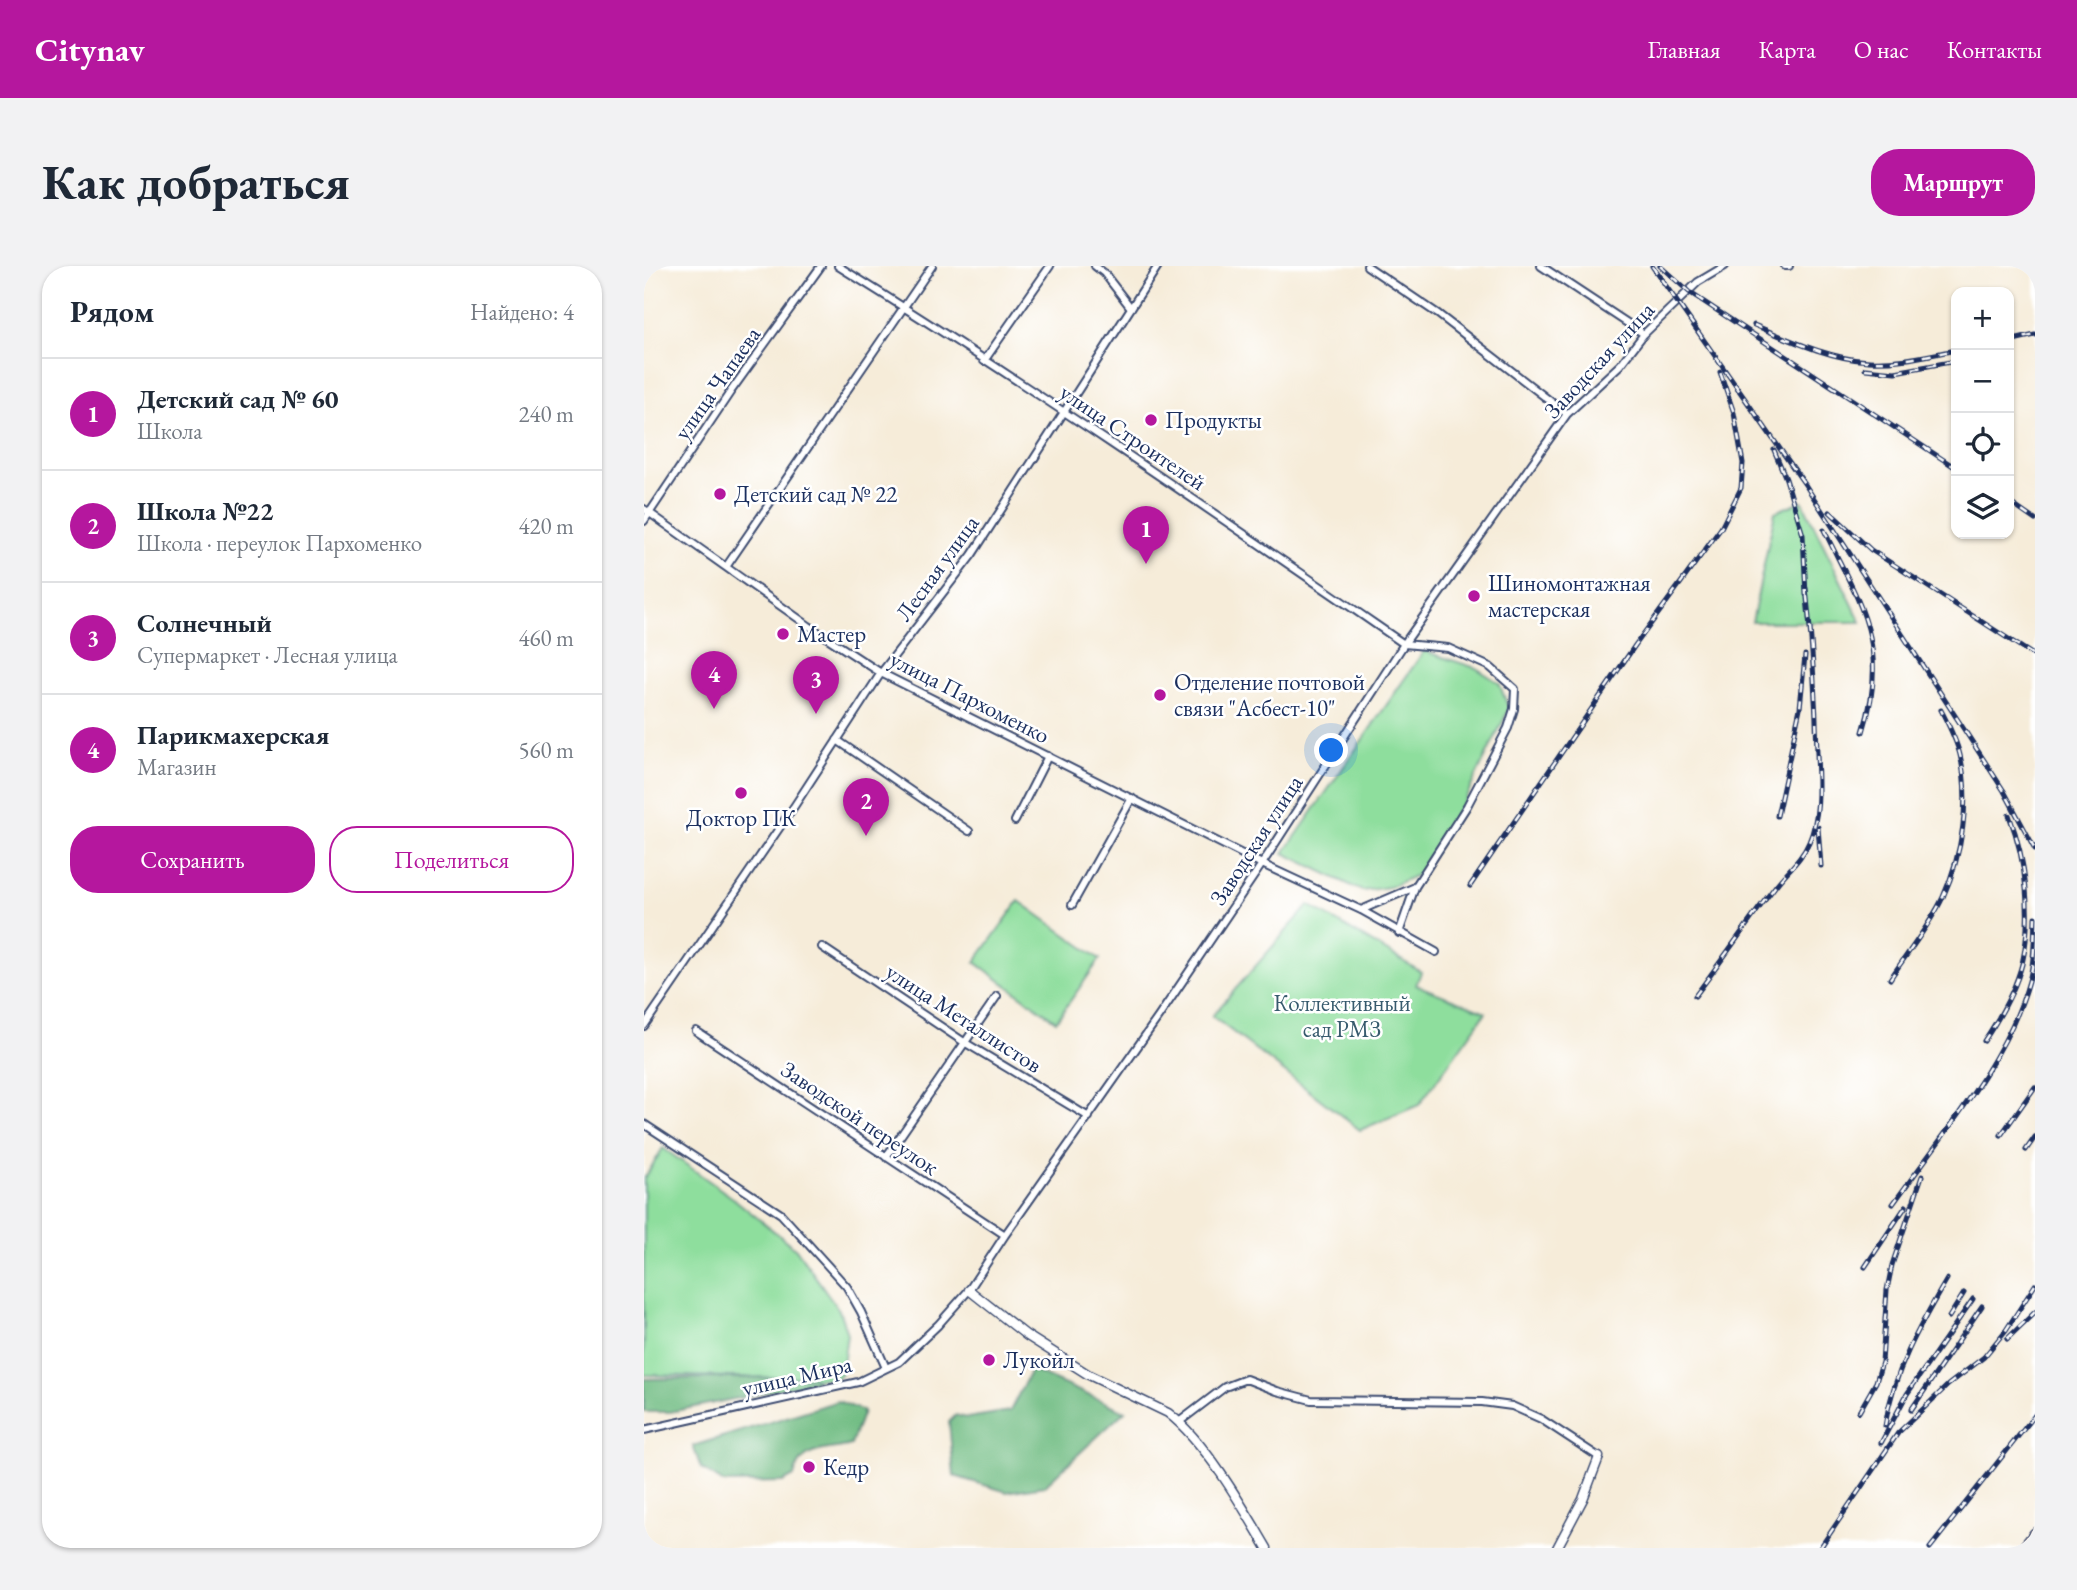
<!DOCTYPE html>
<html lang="ru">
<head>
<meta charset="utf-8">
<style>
	:root { --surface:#fff; --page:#f2f2f3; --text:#1f2937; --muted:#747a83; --line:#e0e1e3; --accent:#b5179e }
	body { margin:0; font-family:"EB Garamond",serif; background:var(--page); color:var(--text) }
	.controls { position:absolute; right:21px; top:21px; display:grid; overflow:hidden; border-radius:14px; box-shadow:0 2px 5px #0004 }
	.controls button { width:63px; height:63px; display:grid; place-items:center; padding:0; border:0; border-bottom:2px solid var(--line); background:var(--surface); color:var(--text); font:35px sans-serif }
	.you { position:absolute; left:688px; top:485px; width:24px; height:24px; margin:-18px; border:5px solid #fff; border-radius:50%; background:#1a73e8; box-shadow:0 0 0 10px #1a73e833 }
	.badge { display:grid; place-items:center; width:46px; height:46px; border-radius:50%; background:var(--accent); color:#fff; font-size:23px; font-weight:700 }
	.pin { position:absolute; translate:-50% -58px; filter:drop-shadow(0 2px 4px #0008) }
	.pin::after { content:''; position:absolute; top:37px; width:24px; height:21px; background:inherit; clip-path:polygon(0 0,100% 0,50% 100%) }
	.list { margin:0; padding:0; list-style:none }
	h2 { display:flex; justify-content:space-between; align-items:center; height:91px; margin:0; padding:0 28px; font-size:30px }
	h2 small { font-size:23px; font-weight:400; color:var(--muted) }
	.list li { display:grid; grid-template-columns:46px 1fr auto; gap:21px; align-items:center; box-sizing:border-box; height:112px; padding:0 28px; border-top:2px solid var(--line) }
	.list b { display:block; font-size:26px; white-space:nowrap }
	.list p { margin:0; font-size:23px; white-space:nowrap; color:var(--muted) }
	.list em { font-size:23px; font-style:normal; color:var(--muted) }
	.actions { display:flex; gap:14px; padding:21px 28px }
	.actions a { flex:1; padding:16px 0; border:2px solid var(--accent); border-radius:28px; text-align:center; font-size:24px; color:var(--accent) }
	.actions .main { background:var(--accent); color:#fff }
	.icon { flex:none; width:38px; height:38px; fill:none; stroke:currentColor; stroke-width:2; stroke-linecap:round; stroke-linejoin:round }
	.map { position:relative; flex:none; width:1391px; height:1282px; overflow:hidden; border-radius:28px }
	header { display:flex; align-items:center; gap:42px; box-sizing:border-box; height:98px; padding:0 35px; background:var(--accent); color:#fff }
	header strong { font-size:33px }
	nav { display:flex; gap:38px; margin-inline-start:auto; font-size:24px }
	.intro { display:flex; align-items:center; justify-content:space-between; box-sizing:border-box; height:168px; padding:0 42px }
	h1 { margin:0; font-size:49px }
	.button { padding:18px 32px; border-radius:28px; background:var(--accent); color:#fff; font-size:24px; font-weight:700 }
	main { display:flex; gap:42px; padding:0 42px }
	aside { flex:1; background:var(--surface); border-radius:28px; box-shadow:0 2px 5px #0004 }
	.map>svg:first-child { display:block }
	.green { fill:#8ede9d; stroke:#54867e; stroke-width:2 }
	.forest { fill:#72bd84; stroke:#467671; stroke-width:2 }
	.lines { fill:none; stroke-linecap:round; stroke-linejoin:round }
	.minor-casing { stroke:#3c4b70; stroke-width:10 }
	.tertiary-casing { stroke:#3c4b70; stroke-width:11 }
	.secondary-casing { stroke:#3c4b70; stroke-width:12 }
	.minor { stroke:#fff; stroke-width:6 }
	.tertiary { stroke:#fff; stroke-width:8 }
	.secondary { stroke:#fde4d1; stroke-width:9 }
	.rail-casing { stroke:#1b2f5e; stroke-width:5 }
	.rail { stroke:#fff; stroke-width:2.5; stroke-dasharray:8; stroke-linecap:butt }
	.poi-dot { fill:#b5179e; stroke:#fff; stroke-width:2.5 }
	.labels { text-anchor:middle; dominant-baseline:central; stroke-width:5; stroke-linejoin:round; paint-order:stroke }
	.street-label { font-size:23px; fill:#1b2f5e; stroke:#fff }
	.poi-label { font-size:23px; fill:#1b2f5e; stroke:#fff; text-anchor:start }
	.park-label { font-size:23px; fill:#385b6e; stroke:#fff }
</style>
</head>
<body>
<header>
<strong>Citynav</strong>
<nav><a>Главная</a><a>Карта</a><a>О нас</a><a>Контакты</a></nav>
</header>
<div class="intro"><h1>Как добраться</h1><a class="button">Маршрут</a></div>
<main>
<aside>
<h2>Рядом<small>Найдено: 4</small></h2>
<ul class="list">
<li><span class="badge">1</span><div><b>Детский сад № 60</b><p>Школа</p></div><em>240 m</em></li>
<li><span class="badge">2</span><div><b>Школа №22</b><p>Школа · переулок Пархоменко</p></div><em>420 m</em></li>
<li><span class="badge">3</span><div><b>Солнечный</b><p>Супермаркет · Лесная улица</p></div><em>460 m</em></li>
<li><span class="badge">4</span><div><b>Парикмахерская</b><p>Магазин</p></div><em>560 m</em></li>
</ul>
<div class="actions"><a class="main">Сохранить</a><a>Поделиться</a></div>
</aside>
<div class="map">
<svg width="1391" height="1282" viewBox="0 0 1391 1282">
	<rect width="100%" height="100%" fill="#fff"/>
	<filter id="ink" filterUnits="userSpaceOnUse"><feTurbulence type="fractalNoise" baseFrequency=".0143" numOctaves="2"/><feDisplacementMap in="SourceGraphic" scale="14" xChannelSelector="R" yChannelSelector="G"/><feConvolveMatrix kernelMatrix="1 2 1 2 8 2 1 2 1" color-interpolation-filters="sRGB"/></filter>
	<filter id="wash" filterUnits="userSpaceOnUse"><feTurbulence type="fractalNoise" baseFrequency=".00686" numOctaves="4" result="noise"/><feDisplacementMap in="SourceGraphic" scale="28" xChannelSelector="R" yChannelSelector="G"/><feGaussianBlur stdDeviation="1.57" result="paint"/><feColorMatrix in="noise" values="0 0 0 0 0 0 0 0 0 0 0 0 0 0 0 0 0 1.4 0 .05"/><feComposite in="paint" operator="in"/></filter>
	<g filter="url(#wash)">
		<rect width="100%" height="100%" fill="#f6ecd9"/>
		<path class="green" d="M1158,235L1217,356H1108L1131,246Z
			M780,385L832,402L855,417L865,443L821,533L773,609L745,621L718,625L640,587Z
			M375,635L456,693L412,755L331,696Z
			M665,639L777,706L772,719L842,746L775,839L716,864L568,750Z
			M19,882L89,932L152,983L195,1044L203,1068L198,1107L191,1113L0,1109V913Z"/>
		<path class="forest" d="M387,1104L481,1145L400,1220L363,1226L310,1210L305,1156L312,1149L323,1152L366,1145Z
			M168,1111L173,1116L26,1146H0V1113Z
			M194,1135L219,1145L207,1179C184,1186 158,1179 150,1210L139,1216L80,1217L57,1202L49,1180Z"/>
	</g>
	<g filter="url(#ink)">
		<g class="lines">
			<g class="minor-casing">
				<path id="minor" d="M194,0C387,120 573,249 760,378L804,382L846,401L871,423L870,443L864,462L823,540L771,621L717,644
					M451,0L460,7L487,42
					M723,0L794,48L923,148
					M897,0L1000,68
					M1141,0H1145
					M340,95L406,0
					M0,243L165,360L237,407L618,598L717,644L792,686
					M0,255L87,125L177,0
					M82,301L288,0
					M193,474L325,565
					M371,555L404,490
					M428,639L488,532
					M755,667L771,621
					M178,681L320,776L445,851
					M0,760L151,539L237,407L328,289L514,0
					M52,765L361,969
					M0,858L137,948L203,1021L217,1046L242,1102
					M242,891L353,730
					M535,1156L581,1121L602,1113L633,1125L667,1134L838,1136L868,1140L897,1153L955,1191
					M0,1164L214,1116L255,1096L294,1059L325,1024L361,969L515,750L618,598L760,378L923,148L976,99L1000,68L1054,16L1081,0"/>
			</g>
			<g class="tertiary-casing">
				<path id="tertiary" d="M325,1024L382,1069L445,1109L524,1147C561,1175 599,1241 623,1282
					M913,1282L939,1233L955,1191"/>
			</g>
			<g class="secondary-casing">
				<path id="secondary" d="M1379,1282L1391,1267"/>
			</g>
			<use href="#minor" class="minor"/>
			<use href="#tertiary" class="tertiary"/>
			<use href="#secondary" class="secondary"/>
			<g class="rail-casing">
				<path id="rail" d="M1008,0L1162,220L1360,525L1391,583
					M1016,0L1045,26L1312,202
					M1110,59C1146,74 1186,93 1225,95C1254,97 1284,89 1312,84
					M1365,75L1391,69
					M1221,103L1251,106L1312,95
					M1130,184L1142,213L1159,269L1162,329
					M1365,236L1391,254
					M1186,246L1227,284L1391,390
					M1180,264C1217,340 1246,379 1219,466
					M1133,550L1156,442L1161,389
					M1174,561L1177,600
					M826,620L992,378L1077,262L1097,222L1099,197L1090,147L1076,106
					M1246,713C1262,689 1288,656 1299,631C1318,589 1327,534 1316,489C1312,473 1304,458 1297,444
					M1051,730C1079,693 1105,655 1133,618C1144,604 1158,593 1165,576C1177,548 1174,516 1173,487C1172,431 1168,377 1162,322
					M1340,775C1356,751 1371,725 1378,698C1389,651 1382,594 1365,549
					M1357,869L1391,821
					M1382,884L1391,871
					M1249,938C1296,872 1363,794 1385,715C1391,695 1390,672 1391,651
					M1221,1001L1262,940
					M1305,1051L1320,1027
					M1363,1073L1391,1046
					M1267,1144L1338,1040
					M1215,1146L1232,1116L1238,1096L1243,1024L1248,999L1278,910
					M1241,1160C1249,1106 1276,1059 1303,1013
					M1237,1177L1263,1128L1329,1033
					M1176,1282L1254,1167L1304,1119L1340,1091L1362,1064L1391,1019
					M1286,1282L1391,1149"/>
			</g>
			<use href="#rail" class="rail"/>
		</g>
	</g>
	<g class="poi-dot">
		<circle cx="507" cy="154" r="7"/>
		<circle cx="76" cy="228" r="7"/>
		<circle cx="830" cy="330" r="7"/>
		<circle cx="139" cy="368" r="7"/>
		<circle cx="516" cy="429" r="7"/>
		<circle cx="97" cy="527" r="7"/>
		<circle cx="345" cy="1094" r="7"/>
		<circle cx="165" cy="1201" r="7"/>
	</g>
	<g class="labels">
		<g class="street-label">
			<text transform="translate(955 94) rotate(-47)">Заводская улица</text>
			<text transform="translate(73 117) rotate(-55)">улица Чапаева</text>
			<text transform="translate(489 171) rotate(34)">улица Строителей</text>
			<text transform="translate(293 302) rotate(-54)">Лесная улица</text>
			<text transform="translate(326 431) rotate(27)">улица Пархоменко</text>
			<text transform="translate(612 574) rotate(-57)">Заводская улица</text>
			<text transform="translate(320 752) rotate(33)">улица Металлистов</text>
			<text transform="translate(216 852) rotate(34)">Заводской переулок</text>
			<text transform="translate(153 1110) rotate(-13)">улица Мира</text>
		</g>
		<g class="poi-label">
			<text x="521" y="154">Продукты</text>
			<text x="90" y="228">Детский сад № 22</text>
			<text x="844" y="317">Шиномонтажная<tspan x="844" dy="26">мастерская</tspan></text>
			<text x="153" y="368">Мастер</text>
			<text x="530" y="416">Отделение почтовой<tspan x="530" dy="26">связи "Асбест-10"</tspan></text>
			<text x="97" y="552" text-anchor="middle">Доктор ПК</text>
			<text x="359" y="1094">Лукойл</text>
			<text x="179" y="1201">Кедр</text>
		</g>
		<g class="park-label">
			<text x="698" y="737">Коллективный<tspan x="698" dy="26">сад РМЗ</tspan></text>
		</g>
	</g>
</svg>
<div class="controls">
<button>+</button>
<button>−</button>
<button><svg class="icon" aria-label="locate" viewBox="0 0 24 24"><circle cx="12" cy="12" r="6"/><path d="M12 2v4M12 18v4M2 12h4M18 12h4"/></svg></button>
<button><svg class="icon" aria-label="layers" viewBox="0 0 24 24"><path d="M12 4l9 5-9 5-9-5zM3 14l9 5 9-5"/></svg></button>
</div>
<div class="you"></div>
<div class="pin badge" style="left:502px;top:298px">1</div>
<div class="pin badge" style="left:222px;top:570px">2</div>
<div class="pin badge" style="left:172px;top:448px">3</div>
<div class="pin badge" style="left:70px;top:443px">4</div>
</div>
</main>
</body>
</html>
